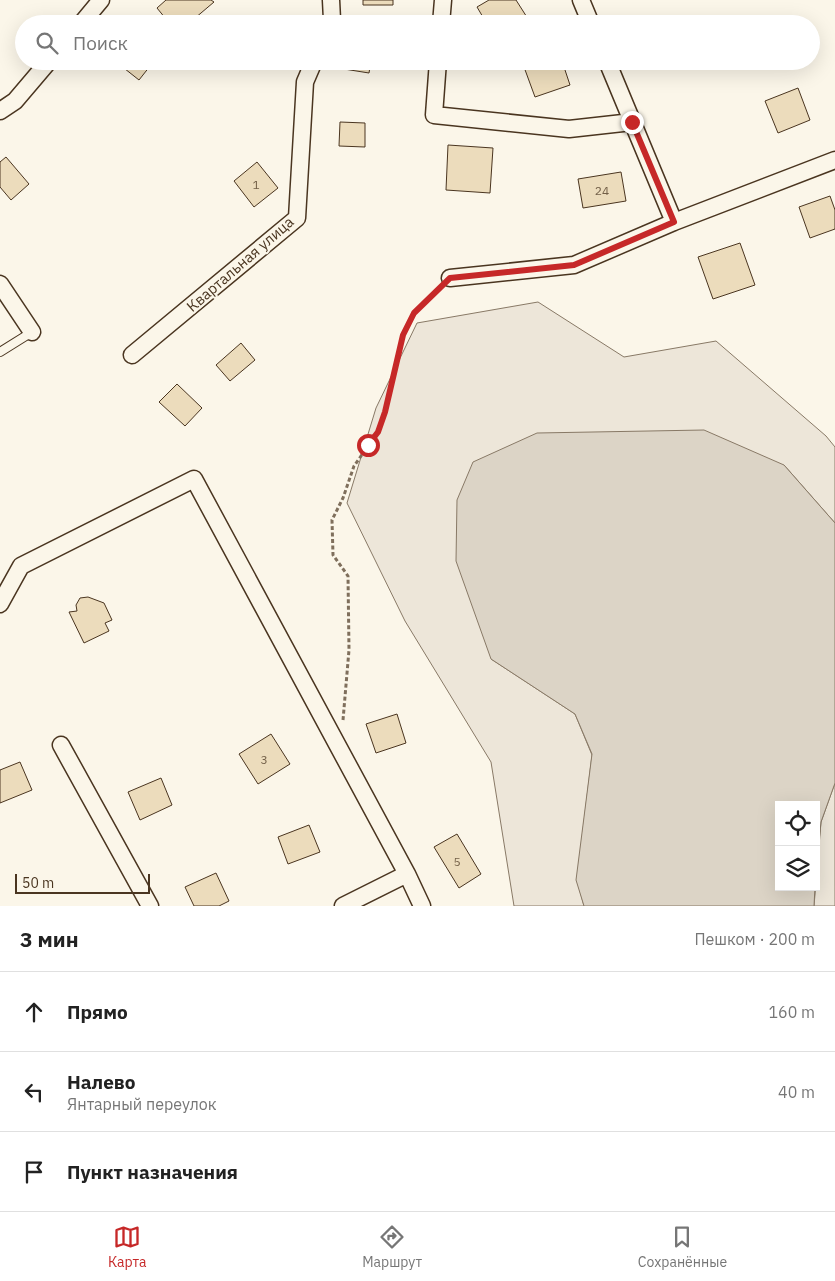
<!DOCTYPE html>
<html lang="ru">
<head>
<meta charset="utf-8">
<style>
	:root { --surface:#fff; --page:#f6f6f6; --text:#222; --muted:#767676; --line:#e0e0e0; --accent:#c62828 }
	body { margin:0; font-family:"IBM Plex Sans",sans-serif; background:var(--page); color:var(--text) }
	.controls { position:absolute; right:15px; bottom:15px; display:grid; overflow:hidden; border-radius:0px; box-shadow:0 5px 20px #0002 }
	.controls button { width:45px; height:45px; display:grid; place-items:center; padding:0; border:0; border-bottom:1px solid var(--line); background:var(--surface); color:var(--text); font:25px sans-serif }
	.scale { position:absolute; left:15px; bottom:12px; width:135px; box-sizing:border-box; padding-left:5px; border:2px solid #4a3520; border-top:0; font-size:14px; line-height:18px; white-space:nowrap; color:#4a3520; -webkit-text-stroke:4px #fbf6e9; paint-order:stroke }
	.stop { position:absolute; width:15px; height:15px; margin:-11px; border:4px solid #c62828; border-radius:50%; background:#fff }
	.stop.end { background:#c62828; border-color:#fff; box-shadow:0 1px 5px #0008 }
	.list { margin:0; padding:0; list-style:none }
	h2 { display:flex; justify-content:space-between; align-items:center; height:65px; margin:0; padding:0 20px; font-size:21px }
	h2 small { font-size:16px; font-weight:400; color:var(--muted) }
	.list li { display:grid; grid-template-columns:32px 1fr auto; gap:15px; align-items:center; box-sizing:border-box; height:80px; padding:0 20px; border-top:1px solid var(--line) }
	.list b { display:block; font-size:19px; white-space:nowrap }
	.list p { margin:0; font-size:16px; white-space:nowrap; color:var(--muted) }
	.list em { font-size:16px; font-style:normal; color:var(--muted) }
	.icon { flex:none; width:28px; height:28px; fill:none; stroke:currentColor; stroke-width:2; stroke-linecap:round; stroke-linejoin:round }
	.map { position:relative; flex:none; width:835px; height:906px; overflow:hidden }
	.search { position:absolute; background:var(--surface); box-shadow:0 5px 20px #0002; left:15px; right:15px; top:15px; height:55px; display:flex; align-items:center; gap:12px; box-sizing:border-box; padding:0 18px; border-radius:28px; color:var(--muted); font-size:19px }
	.sheet { height:305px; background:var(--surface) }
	nav { display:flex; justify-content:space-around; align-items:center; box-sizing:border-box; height:70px; border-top:1px solid var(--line); background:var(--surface); font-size:14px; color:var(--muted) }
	nav a { display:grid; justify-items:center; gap:2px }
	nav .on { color:var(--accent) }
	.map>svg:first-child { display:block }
	.green { fill:#ede6d9; stroke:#887966 }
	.water { fill:#dcd4c6; stroke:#887966 }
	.building { fill:#ecdcbc; stroke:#4a3520 }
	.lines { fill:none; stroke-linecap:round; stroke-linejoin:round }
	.service-casing { stroke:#4a3520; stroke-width:10 }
	.minor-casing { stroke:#4a3520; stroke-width:19 }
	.path { stroke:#7f6f5c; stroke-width:3; stroke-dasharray:4 2.5; stroke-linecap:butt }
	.service { stroke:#fbf6e9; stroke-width:8 }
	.minor { stroke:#fbf6e9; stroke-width:16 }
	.route { stroke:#c62828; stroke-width:6 }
	.labels { text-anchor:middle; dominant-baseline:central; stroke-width:4; stroke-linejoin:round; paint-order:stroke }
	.number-label { font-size:12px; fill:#725f47 }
	.street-label { font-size:15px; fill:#4a3520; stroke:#fbf6e9 }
</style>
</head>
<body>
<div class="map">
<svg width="835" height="906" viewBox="0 0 835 906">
	<rect width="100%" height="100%" fill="#fbf6e9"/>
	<path class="green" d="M538,302L624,357L716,341L826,436L835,447V523L784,465L491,659L575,714L592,755L577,880L584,906H514L491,762L405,621L347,503L376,408L417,323Z
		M835,783V906H814L821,822Z"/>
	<path class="water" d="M704,430L784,465L835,523V783L821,822L816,871V805H779V887H815L814,906H584L576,880L592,754L575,714L491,659L456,561L457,500L473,462L537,433Z"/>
	<path class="building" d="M166,0H211L214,2L188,24H170L157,8Z
		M363,0H393V5H363Z
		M489,0H516L530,22L487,24L477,7Z
		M653,16L656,24H633Z
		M115,61H154L139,80Z
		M346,61H371L369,73L344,69Z
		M540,61H562L570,85L535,97L524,67Z
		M798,88L810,120L778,133L765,101Z
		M340,122L365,123V147L339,146Z
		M448,145L493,148L490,193L446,190Z
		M6,157L29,184L11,200L0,187V162Z
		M257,162L278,188L254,207L234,181Z
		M621,172L626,201L583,208L578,179Z
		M830,196L835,210V229L810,238L799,207Z
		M740,243L755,285L713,299L698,257Z
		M241,343L255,360L230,381L216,365Z
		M177,384L202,408L185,426L159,402Z
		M88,597L104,603L112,620L105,623L109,631L84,643L69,612L77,611L76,605L80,598Z
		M397,714L406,743L376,753L366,724Z
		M271,734L290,764L258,784L239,754Z
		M20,762L32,790L0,803V770Z
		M161,778L172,805L140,820L128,792Z
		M309,825L320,852L288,864L278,837Z
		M457,834L481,874L459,888L434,847Z
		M216,873L229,901L219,906H194L185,887Z"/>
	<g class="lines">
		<g class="service-casing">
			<path id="service" d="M0,352L32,332"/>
		</g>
		<g class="minor-casing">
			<path id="minor" d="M581,0L591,24
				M81,24L101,0
				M330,24L332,20L331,0
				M441,24L443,0
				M438,61L434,115L569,129L632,122
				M607,61L674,222
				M0,111L15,101L49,61
				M450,278L574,265L674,222L835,160
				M0,284L32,332
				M132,355L297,218L305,82L314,61
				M0,604L21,566L194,479L407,874L422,906
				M61,745L150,906
				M343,906L407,874"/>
		</g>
		<path class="path" d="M343,720L349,650L348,576L333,555L332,520L343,498L354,466L378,432L385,412L403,335L414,313L439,289"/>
		<use href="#service" class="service"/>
		<use href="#minor" class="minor"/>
	</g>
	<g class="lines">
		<path class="route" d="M368,445L378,432L385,412L403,335L414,313L450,278L574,265L674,222L632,122"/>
	</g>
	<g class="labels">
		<g class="number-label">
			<text x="256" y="184">1</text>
			<text x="602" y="190">24</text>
			<text x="264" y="759">3</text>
			<text x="457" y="861">5</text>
		</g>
		<g class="street-label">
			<text transform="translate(240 264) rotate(-41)">Квартальная улица</text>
		</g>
	</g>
</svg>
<div class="controls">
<button><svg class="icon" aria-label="locate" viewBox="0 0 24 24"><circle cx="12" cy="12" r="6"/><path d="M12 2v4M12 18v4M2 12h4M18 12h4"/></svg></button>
<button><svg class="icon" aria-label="layers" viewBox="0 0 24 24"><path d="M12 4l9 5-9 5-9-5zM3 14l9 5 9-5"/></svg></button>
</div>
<div class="scale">50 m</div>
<div class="stop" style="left:368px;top:445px"></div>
<div class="stop end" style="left:632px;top:122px"></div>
<div class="search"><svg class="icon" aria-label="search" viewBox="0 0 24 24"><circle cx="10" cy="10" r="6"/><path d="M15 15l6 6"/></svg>Поиск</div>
</div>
<section class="sheet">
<h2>3 мин<small>Пешком · 200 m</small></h2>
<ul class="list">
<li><svg class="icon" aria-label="ahead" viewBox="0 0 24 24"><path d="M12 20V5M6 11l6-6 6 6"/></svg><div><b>Прямо</b></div><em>160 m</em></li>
<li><svg class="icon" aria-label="left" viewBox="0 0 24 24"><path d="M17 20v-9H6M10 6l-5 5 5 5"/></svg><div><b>Налево</b><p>Янтарный переулок</p></div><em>40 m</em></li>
<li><svg class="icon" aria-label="arrive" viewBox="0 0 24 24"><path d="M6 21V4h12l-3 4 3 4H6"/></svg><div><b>Пункт назначения</b></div></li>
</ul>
</section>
<nav>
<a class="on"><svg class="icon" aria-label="map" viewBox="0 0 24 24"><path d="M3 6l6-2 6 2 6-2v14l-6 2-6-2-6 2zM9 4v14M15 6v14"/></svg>Карта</a>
<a><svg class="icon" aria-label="directions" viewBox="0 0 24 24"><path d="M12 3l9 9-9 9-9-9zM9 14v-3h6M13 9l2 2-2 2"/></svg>Маршрут</a>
<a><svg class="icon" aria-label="saved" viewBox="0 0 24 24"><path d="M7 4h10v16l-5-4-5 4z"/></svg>Сохранённые</a>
</nav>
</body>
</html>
